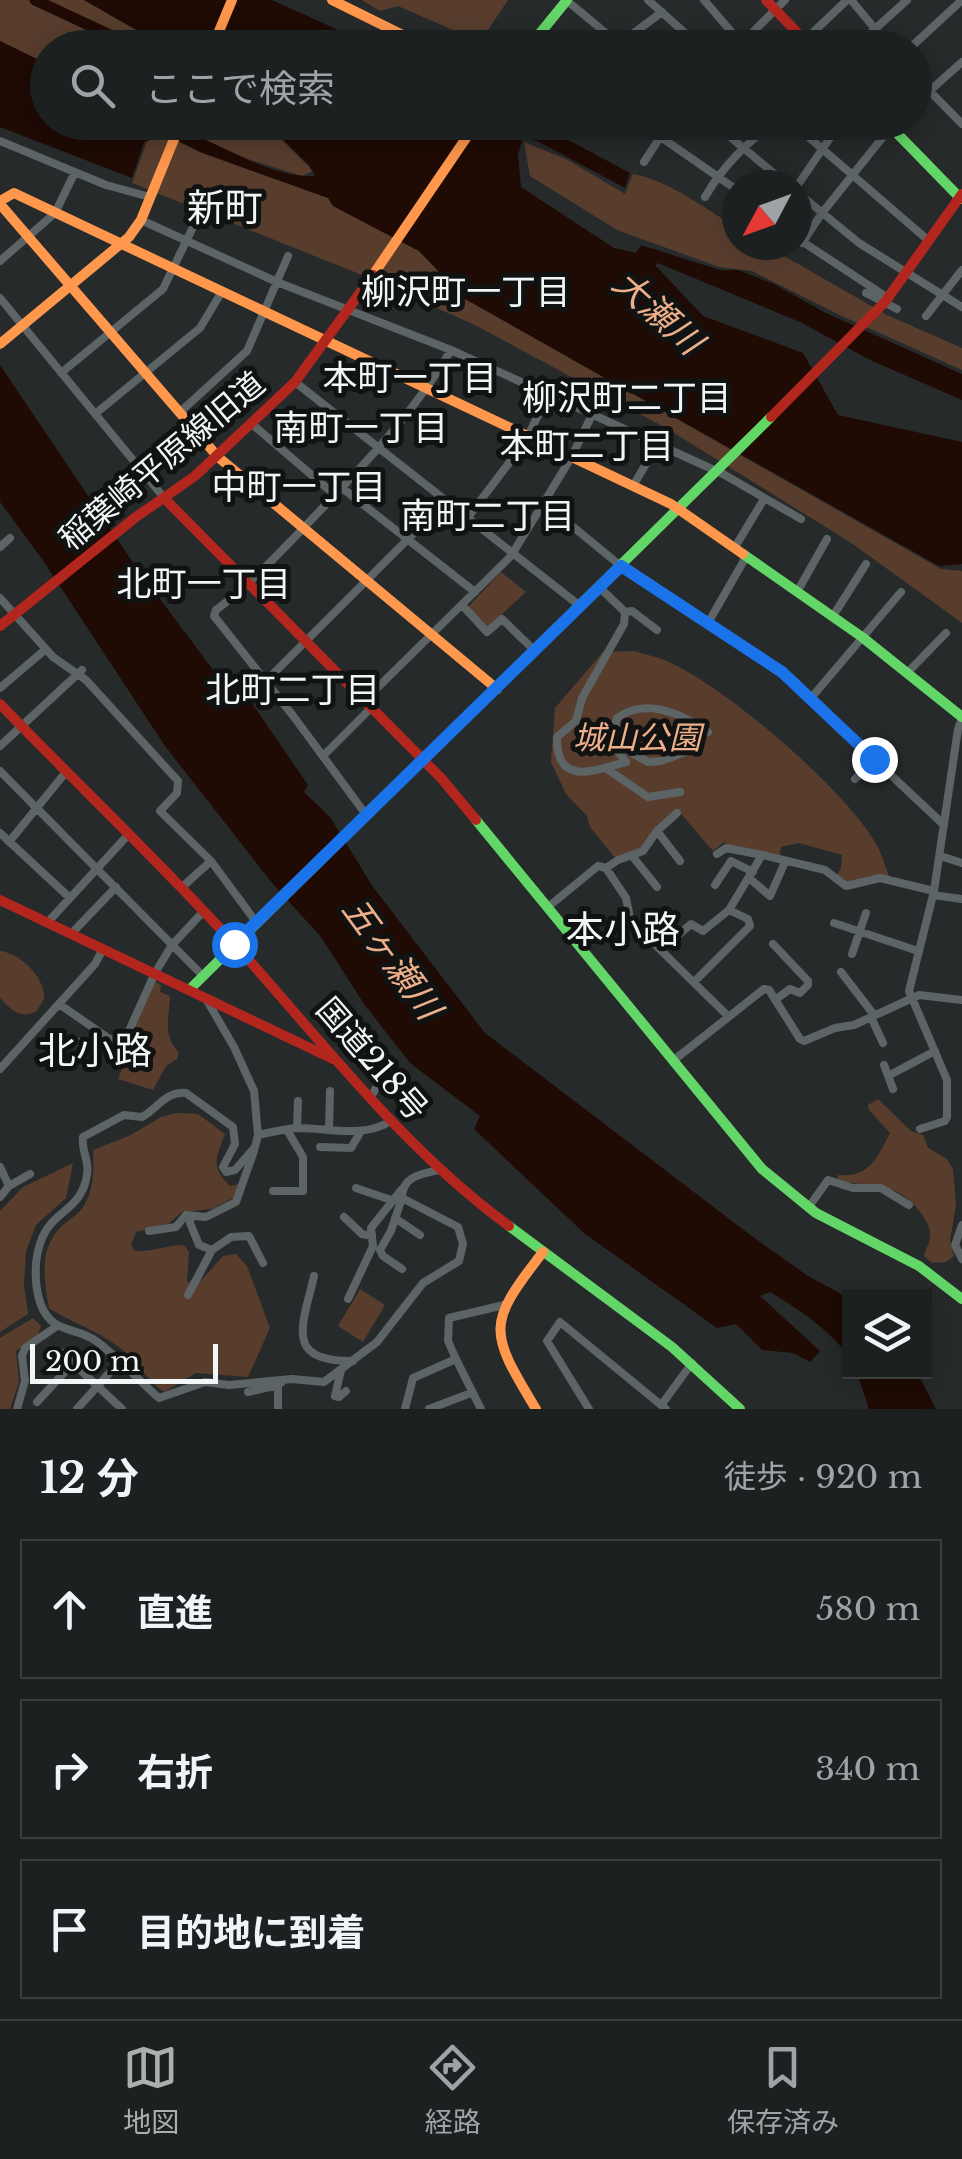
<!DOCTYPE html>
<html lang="ja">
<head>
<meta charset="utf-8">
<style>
	:root { --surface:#1d2020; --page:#252829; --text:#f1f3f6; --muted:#a0a3a5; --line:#3b3e3e; --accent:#abafaf }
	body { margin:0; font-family:"Libre Baskerville","Noto Sans JP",serif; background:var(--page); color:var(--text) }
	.controls { position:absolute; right:30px; bottom:30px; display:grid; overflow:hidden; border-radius:0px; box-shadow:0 5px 25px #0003 }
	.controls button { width:90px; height:90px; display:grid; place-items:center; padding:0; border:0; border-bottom:2px solid var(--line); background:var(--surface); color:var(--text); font:50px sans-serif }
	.compass { position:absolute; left:722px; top:170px; width:90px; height:90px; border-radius:50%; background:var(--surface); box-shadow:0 5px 25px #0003; rotate:229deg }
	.scale { position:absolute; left:30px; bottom:25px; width:188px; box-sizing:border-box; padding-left:10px; border:5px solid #f2f6f6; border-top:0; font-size:28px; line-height:35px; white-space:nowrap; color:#f2f6f6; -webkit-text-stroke:8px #111313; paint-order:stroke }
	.stop { position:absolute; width:30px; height:30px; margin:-22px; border:8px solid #1a73e8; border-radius:50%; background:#fff }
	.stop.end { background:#1a73e8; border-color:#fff; box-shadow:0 2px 10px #0008 }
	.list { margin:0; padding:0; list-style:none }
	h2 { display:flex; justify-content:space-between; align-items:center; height:130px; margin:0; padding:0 40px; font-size:42px }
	h2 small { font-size:32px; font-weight:400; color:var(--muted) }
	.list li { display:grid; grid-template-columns:65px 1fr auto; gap:30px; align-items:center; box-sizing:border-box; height:140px; margin:0 20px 20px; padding:0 20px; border:2px solid var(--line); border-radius:0px }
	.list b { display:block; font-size:38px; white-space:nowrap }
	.list em { font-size:32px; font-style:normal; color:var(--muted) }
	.icon { flex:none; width:55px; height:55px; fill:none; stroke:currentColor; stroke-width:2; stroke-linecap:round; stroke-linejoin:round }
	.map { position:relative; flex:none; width:962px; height:1409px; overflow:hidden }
	.search { position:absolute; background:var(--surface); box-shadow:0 5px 25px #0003; left:30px; right:30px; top:30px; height:110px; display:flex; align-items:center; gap:25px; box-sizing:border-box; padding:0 35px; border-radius:55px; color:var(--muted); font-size:38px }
	.sheet { height:610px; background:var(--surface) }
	nav { display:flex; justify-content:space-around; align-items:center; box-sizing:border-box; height:140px; border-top:2px solid var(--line); background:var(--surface); font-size:28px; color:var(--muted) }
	nav a { display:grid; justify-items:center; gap:5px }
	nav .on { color:var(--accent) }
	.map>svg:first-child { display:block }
	.green { fill:#583d2d }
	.water { fill:#1f0a04 }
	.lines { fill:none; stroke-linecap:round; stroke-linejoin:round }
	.river { stroke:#1f0a04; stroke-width:11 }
	.street { stroke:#5d6466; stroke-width:8 }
	.fast { stroke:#63d668; stroke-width:10 }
	.slow { stroke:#ff974d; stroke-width:10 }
	.jam { stroke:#b3261e; stroke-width:10 }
	.route { stroke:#1a73e8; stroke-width:12 }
	.labels { text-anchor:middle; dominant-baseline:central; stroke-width:10; stroke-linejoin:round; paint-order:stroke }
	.street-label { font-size:32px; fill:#f2f6f6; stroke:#111313 }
	.park-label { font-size:32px; font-style:italic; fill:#eeaf8a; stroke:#111313 }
	.neighbourhood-label { font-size:35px; fill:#f2f6f6; stroke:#111313 }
	.water-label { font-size:35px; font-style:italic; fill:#edaf89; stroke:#111313 }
	.quarter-label { font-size:38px; fill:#f2f6f6; stroke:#111313 }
</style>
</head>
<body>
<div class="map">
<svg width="962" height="1409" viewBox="0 0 962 1409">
	<rect width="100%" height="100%" fill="#272a2b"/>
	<path class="green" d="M0,0H84L166,47L48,48L47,64L0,41Z
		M362,0H508L480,42L398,6L380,11Z
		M163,123H265L313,171L302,176L248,159Z
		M166,135L200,152L328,198L333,206L419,251L466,299L941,569L962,571V623L850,542L666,428L475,325L367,277L132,183L147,141Z
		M524,142L568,160L625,194L633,174C670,181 706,209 737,228V245H765L887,315L962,348V370L844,317L752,271L719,267L617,230L530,176Z
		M501,572L526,592L487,628L467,608Z
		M634,651C646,655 660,657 671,663C729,690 843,788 875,842C882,853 885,866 890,878L850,886L836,876L841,868L842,855L799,843L781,847L780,855L729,847L724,842L713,851L677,809L654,829L646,846L615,858L590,827L587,816L566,794L551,762L555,708L603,652Z
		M0,951C20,953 46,978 44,999L36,1012C19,1019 12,1010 0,998Z
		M154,981L161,985L160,992L170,996C169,1019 162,1034 179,1053L177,1059L166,1066L153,1090L118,1079L123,1066L95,1047L130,1037Z
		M878,1099L911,1131L923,1135L928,1148L947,1159L953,1169L956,1204L950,1241L954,1256L946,1262L932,1263L924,1256C925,1249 931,1243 930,1234C930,1224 922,1214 916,1207C894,1180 867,1188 837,1180L838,1175C869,1178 877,1158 890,1133L869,1110L868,1105Z
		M177,1113L198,1114L225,1134C216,1158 210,1166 230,1186L238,1184L237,1196L212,1209L182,1212L168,1224L136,1232L131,1245L135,1251C152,1252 167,1245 184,1245L189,1252L187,1281L196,1286L223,1256L236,1254L247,1266L270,1328L248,1377L196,1373L164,1392C148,1381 139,1365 125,1352C102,1332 74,1324 49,1308C44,1279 38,1249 62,1226C70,1218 80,1214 85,1204C94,1186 94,1170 93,1150L131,1135L161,1117Z
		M73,1163L66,1198L36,1225L26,1251L24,1285L28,1314L0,1332V1211L23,1187Z
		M360,1289L385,1305L363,1342L338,1326Z
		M33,1318L41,1326L38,1335L16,1351L19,1382L10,1409H0V1338Z"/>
	<path class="water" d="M84,0H272L376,47H166Z
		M0,41L47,64L48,122C76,123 138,117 163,123C211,136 266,179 315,176L309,165L266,123H537L630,173L625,188L537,141L523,139L518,154L521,187L614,248L636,253L641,245L720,270H738L772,283L826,313L962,374V400L870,360L800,322L658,263L655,265L703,316L803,353L838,415L962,442V564L939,566L465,299L419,251L333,206L328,198L200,152L166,135L144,142L132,178L0,127Z
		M0,365L136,567L223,683L234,677L308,785L304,792L330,817L373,887L485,1033L753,1237L808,1276L849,1298V1357C828,1328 801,1311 770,1292L760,1296L820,1351L810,1362L793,1353L762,1350L736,1324L717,1328L584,1233L474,1129L480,1116L410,1063L364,1004L321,937L272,883L165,746L42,559L0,502Z
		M857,1372H917L936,1409H869Z"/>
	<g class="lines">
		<path class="river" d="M35,0L138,48"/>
		<path class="street" d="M566,0L624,48
			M648,0L702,48
			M704,0L741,43
			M851,0L891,48
			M805,40L847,0
			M619,44L662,12
			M737,48L785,0
			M854,48L907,0
			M910,48L962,0
			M914,75L962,124
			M914,105L962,62
			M639,122L737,190
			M712,122L788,185
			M791,122L929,241
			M577,125L578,122
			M0,141L106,185L150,197
			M644,162L670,122
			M797,186L841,122
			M797,192L859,243L962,307
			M705,197C723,166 745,145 774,122
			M141,220L277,282L451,350L723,474L801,519
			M797,239L802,243L822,213L895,122
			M803,242L888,298
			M0,261L55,213L75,172
			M866,293L897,309
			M0,298L165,499
			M926,316L962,270
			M61,373L163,289L195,223
			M295,382L580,606
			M179,413L247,351L288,256
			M95,414L200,328L221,293
			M252,424L335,495
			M527,438L548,395
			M633,486L657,445
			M342,488L475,592
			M544,503L627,571L781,672L943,824
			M468,517L528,438
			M0,547L10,538
			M735,547L764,499
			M599,587L625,612L624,624L582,698L576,721L557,737C556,789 598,769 626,762L616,749L619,746L648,762L661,761L693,749
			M797,592L827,539
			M0,598L53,657L86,680L178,781L177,793L160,811L211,861L256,922
			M462,605L487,632L502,619L535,651
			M625,612L632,611L657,630
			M833,616L866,564
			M708,623L746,557
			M907,673L946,633
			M265,682L447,500
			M0,688L46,649
			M811,698L901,592
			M364,701L511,556L571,458L592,415
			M657,735L655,740L664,744L702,728
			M0,746L82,670
			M632,748L615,724L617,718C646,697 682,714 708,732
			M323,756L371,708
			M607,769L648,797L680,792
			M0,771L203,976
			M855,779L875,759
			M367,816L294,717L214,616L216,610C252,583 281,551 312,519C362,467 414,413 451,350
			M657,831L680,861
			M0,833L70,898
			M9,842L66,772
			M717,854L726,848L762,855
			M940,856L962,863
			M633,857L657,887
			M606,868L618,860L643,851L657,831L677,813
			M749,878L770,896L785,862
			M715,885L731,861L753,872
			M181,888L211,861
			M933,895L962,899
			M548,907L598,866L606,868L626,898L630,918L635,925L728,1016
			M47,923L128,835
			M834,923L918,951
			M71,934L116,887
			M773,944L808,981V985L800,993L790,989L775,1000
			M661,950L691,924L703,931L729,910L762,855L825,870L846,886L880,878L934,891
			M852,954L866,913
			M841,972L874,1015
			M694,982L750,926L748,919L729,910
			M206,999L234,1047L254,1091L258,1135L255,1147L235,1170L226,1172L223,1167L235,1144L233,1127L186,1093C166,1091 158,1108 142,1117L124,1115L83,1137C81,1151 90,1162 87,1175C82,1209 54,1211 43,1236C32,1260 32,1306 54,1323C65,1331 83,1331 96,1341C119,1358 137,1379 159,1398L205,1382L229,1385L292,1379L324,1382L377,1342L423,1283L459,1261L463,1244L458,1227L402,1198C402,1176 422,1174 439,1170
			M59,1004L111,1040
			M871,1017L883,1043
			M70,1042L101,1043L128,1033L155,973L172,945L203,912
			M368,1044L380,1081L372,1095
			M674,1060L764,989L769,990L800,1039L804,1041L835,1028L854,1025L919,995L962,1000
			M884,1065L893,1089
			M0,1069L95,964L103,949
			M888,1076L935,1051
			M297,1128L298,1101
			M920,1129L945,1121L947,1117V1080L909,991L934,891L958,729L962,718
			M329,1130L330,1091
			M258,1135C271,1132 284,1129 298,1128C329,1128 365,1139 392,1120
			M320,1147L351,1148L361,1131
			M0,1167L9,1186
			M356,1188L391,1200
			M273,1191H303V1157L287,1130
			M0,1197L9,1186L30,1174
			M402,1198L391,1231L380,1250L383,1256L402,1269
			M808,1208L828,1180L853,1188H881L909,1205
			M191,1216L190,1223L199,1245L212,1250L231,1237L249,1236L263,1263
			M344,1217L362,1234L372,1236
			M395,1218L420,1235
			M962,1225L955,1245L962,1259
			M149,1231L176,1227L186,1215L206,1217L236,1202L254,1151
			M314,1276C303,1325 283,1362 353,1361
			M188,1295L212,1250
			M348,1299L373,1246L371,1228L402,1189
			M62,1353L122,1409
			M456,1359L481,1409
			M341,1370L335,1396L339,1397L346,1391
			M248,1392L278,1385L282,1382
			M37,1402L72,1364
			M662,1404L692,1363
			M17,1409L25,1381L22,1356L25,1348L57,1326
			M77,1409L120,1361
			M278,1409V1385
			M405,1409L413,1378L456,1359L448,1341L449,1318L504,1305
			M429,1409L471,1393
			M589,1409L547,1341L560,1322L666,1409"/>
		<path class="fast" d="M528,48L567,0
			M886,122L961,199
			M743,554L862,637L962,717
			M476,820L762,1169L816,1213L919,1266L962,1299
			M190,989L771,417
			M509,1226L672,1347L740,1409"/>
		<path class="slow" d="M332,0L429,48
			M212,48L232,0
			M0,201L14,193L671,504L743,554
			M0,204L218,457L497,689
			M373,275L477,122
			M0,344L129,237L141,220L181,122
			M536,1409C488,1330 487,1324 543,1252"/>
		<path class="jam" d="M766,0L812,48
			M771,417L885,302L962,194
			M165,499L442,779L476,820
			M0,626L136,517L195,476L295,382L373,275
			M0,704C79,786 163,865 239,949C325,1045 405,1150 509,1226
			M0,900L333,1059"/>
	</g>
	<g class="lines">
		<path class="route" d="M234,944L621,566L782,672L874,759"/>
	</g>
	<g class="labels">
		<g class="street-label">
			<text transform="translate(162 461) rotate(-40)">稲葉崎平原線旧道</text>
			<text transform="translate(372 1059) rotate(49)">国道218号</text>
		</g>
		<g class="park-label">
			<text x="637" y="738">城山公園</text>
		</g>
		<g class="neighbourhood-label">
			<text x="466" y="291">柳沢町一丁目</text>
			<text x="410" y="377">本町一丁目</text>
			<text x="627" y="397">柳沢町二丁目</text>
			<text x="361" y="427">南町一丁目</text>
			<text x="587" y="445">本町二丁目</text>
			<text x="299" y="486">中町一丁目</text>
			<text x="488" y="515">南町二丁目</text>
			<text x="204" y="583">北町一丁目</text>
			<text x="293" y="689">北町二丁目</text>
		</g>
		<g class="water-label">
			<text transform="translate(658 312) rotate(42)">大瀬川</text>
			<text transform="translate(392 958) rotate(54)">五ヶ瀬川</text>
		</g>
		<g class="quarter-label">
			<text x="225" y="207">新町</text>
			<text x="623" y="929">本小路</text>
			<text x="95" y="1050">北小路</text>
		</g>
	</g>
</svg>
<div class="controls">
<button><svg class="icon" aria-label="layers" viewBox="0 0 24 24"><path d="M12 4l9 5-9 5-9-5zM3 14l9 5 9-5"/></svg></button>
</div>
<svg class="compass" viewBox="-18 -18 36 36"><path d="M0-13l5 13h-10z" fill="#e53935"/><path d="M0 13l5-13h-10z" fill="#a0a3a5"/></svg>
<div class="scale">200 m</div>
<div class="stop" style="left:234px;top:944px"></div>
<div class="stop end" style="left:874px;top:759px"></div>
<div class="search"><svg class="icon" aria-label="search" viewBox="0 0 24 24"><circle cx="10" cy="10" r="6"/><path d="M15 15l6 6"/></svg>ここで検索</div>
</div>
<section class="sheet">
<h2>12 分<small>徒歩 · 920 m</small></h2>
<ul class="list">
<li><svg class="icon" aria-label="ahead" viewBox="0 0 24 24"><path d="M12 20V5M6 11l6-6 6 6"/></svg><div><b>直進</b></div><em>580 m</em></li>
<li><svg class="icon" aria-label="right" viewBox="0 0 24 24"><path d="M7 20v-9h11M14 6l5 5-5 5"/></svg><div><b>右折</b></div><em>340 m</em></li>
<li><svg class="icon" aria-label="arrive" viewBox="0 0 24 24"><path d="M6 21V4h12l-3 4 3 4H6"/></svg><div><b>目的地に到着</b></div></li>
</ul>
</section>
<nav>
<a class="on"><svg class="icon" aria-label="map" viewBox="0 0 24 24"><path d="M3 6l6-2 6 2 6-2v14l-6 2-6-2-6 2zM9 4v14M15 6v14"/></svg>地図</a>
<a><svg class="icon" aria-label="directions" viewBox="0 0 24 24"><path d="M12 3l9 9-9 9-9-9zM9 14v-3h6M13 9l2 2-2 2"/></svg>経路</a>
<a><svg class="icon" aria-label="saved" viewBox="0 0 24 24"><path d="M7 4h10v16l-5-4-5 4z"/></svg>保存済み</a>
</nav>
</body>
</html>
